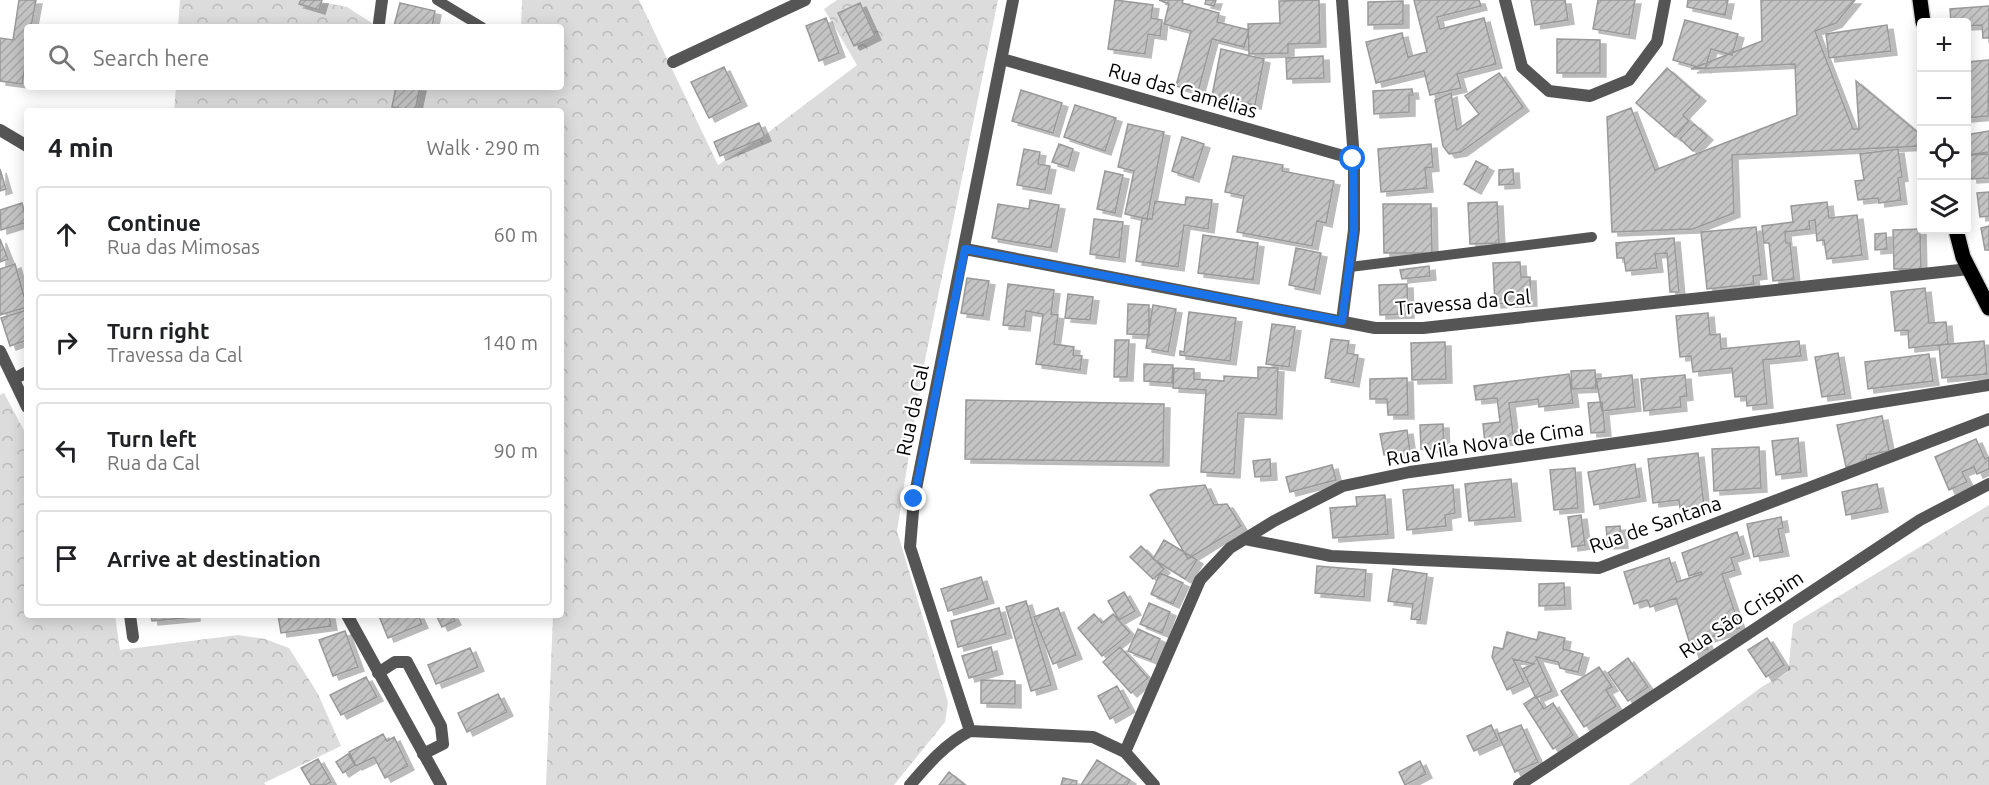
<!DOCTYPE html>
<html lang="en">
<head>
<meta charset="utf-8">
<style>
	:root { --surface:#fff; --page:#f2f2f2; --text:#202124; --muted:#757577; --line:#e0e0e0 }
	body { margin:0; font-family:Ubuntu,sans-serif; background:var(--page); color:var(--text) }
	.controls { position:absolute; right:18px; top:18px; display:grid; overflow:hidden; border-radius:6px; box-shadow:0 3px 15px #0003 }
	.controls button { width:54px; height:54px; display:grid; place-items:center; padding:0; border:0; border-bottom:2px solid var(--line); background:var(--surface); color:var(--text); font:30px sans-serif }
	.stop { position:absolute; width:18px; height:18px; margin:-14px; border:4px solid #1a73e8; border-radius:50%; background:#fff }
	.stop.end { background:#1a73e8; border-color:#fff; box-shadow:0 2px 6px #0008 }
	.list { margin:0; padding:0; list-style:none }
	h2 { display:flex; justify-content:space-between; align-items:center; height:78px; margin:0; padding:0 24px; font-size:26px }
	h2 small { font-size:20px; font-weight:400; color:var(--muted) }
	.list li { display:grid; grid-template-columns:39px 1fr auto; gap:18px; align-items:center; box-sizing:border-box; height:96px; margin:0 12px 12px; padding:0 12px; border:2px solid var(--line); border-radius:6px }
	.list b { display:block; font-size:22px; white-space:nowrap }
	.list p { margin:0; font-size:20px; white-space:nowrap; color:var(--muted) }
	.list em { font-size:20px; font-style:normal; color:var(--muted) }
	.icon { flex:none; width:33px; height:33px; fill:none; stroke:currentColor; stroke-width:2; stroke-linecap:round; stroke-linejoin:round }
	.map { position:relative; flex:none; width:1989px; height:785px; overflow:hidden }
	.search { position:absolute; background:var(--surface); box-shadow:0 3px 15px #0003; left:24px; top:24px; width:540px; height:66px; display:flex; align-items:center; gap:15px; box-sizing:border-box; padding:0 21px; border-radius:6px; color:var(--muted); font-size:22px }
	.panel { position:absolute; background:var(--surface); box-shadow:0 3px 15px #0003; left:24px; top:108px; width:540px; height:510px; border-radius:6px }
	.map>svg:first-child { display:block }
	.forest { fill:url(#forest-crowns) }
	.building { fill:url(#building-hatch); stroke:#999; stroke-width:1.5; filter:url(#shadow) }
	.lines { fill:none; stroke-linecap:round; stroke-linejoin:round }
	.primary-casing { stroke:#dbdbdb; stroke-width:18 }
	.lane { stroke:#555; stroke-width:10 }
	.street { stroke:#555; stroke-width:12 }
	.primary { stroke:#000; stroke-width:15 }
	.route { stroke:#1a73e8; stroke-width:8 }
	.labels { text-anchor:middle; dominant-baseline:central; stroke-width:4.5; stroke-linejoin:round; paint-order:stroke }
	.street-label { font-size:20px; fill:#000; stroke:#fff }
</style>
</head>
<body>
<div class="map">
<svg width="1989" height="785" viewBox="0 0 1989 785">
	<defs>
		<pattern id="forest-crowns" width="20" height="18" patternUnits="userSpaceOnUse" patternTransform="scale(1.5)"><rect width="20" height="18" fill="#dcdcdc"/><path d="M2 6a3 3 0 1 1 6 0M12 15a3 3 0 1 1 6 0" fill="none" stroke="#bbb"/></pattern>
		<pattern id="building-hatch" width="6" height="6" patternUnits="userSpaceOnUse" patternTransform="scale(1.5)"><rect width="6" height="6" fill="#c4c4c4"/><path d="M-1 1l2-2M0 6l6-6M5 7l2-2" fill="none" stroke="#a7a7a7"/></pattern>
		<filter id="shadow"><feDropShadow dx="6" dy="4" stdDeviation="0" flood-color="#0004"/></filter>
	</defs>
	<rect width="100%" height="100%" fill="#fff"/>
	<path class="forest" d="M180,0H312L347,7L378,27H178Z
		M522,0H639L718,165L762,137L857,65L824,9L837,0H998L920,385L897,531L948,702L945,722L894,785H546L553,615H561V111H174L176,87H561V27H521Z
		M4,393L27,436V615H115L120,650L238,635L265,639L289,648L318,694L341,746L264,783L266,785H0V395Z
		M1989,505V785H1629L1763,686L1788,672L1793,624Z"/>
	<path class="building" d="M19,0H36L31,27H27V54L22,84L0,81V38L13,40Z
		M301,0H322L319,10L299,4Z
		M1115,0L1153,5L1151,18L1162,20L1160,36L1148,34L1145,54L1108,49Z
		M1159,0H1183L1182,3L1219,13L1217,22L1249,30L1244,47L1212,39L1198,92L1176,86L1191,31L1164,24L1169,4Z
		M1206,0H1216L1214,6L1205,4Z
		M1319,0L1320,43L1288,44V53L1249,54L1248,24L1280,23L1279,1Z
		M1414,0H1479L1481,6L1437,17L1440,29L1484,18L1496,64L1457,74L1461,88L1430,95L1424,71L1376,83L1366,42L1402,33L1408,57L1427,52Z
		M1531,0H1565L1568,20L1535,25Z
		M1598,0H1635L1629,35L1593,29Z
		M1688,0H1728L1725,15L1687,7Z
		M1761,0H1855L1836,23L1815,31L1853,129H1859L1856,81L1922,136V146L1732,155L1734,213L1693,229L1612,232L1607,117L1631,108L1655,170L1797,115L1795,64L1691,69L1762,41Z
		M1403,1V24L1368,25V2Z
		M400,3L435,11L432,27L394,26Z
		M860,3L875,36L854,46L838,13Z
		M1989,6V38H1983L1982,25L1966,26V22H1951L1950,9Z
		M826,18L839,53L819,61L806,26Z
		M1685,20L1738,34L1732,55L1711,49L1705,69L1673,60Z
		M1887,25L1891,51L1829,58L1826,34Z
		M1557,39L1600,40V73H1557Z
		M1221,49L1264,59L1255,105L1212,96Z
		M1323,56L1324,78L1287,79L1286,58Z
		M1989,60L1988,116L1966,118V62Z
		M724,67L741,102L709,118L691,82Z
		M1667,68L1700,97L1683,115L1689,121L1675,137L1636,103Z
		M1499,73L1523,107L1461,152L1449,154L1443,146L1435,100L1451,93L1457,130L1479,114L1465,96Z
		M396,87H420L415,111L392,107Z
		M1412,89L1413,95H1409V112L1374,114L1373,91Z
		M1021,90L1062,103L1053,133L1012,121Z
		M1075,105L1116,118L1105,151L1064,137Z
		M759,123L765,137L720,156L714,142Z
		M1128,124L1164,132L1147,219L1125,214L1134,171L1118,167Z
		M1694,124L1707,136L1693,151L1680,139Z
		M1989,131V152L1967,155L1966,135Z
		M1182,137L1204,144L1193,178L1172,171Z
		M1059,144L1073,149L1068,167L1052,162Z
		M1431,144L1433,167L1425,168L1427,188L1381,192L1378,149Z
		M1024,149L1040,152L1038,164L1050,166L1045,190L1017,185Z
		M1898,149L1902,177L1898,178L1901,200L1879,203L1878,198L1858,200L1855,181L1864,180L1860,154Z
		M1989,154V178L1971,179L1969,155Z
		M1233,156L1283,165L1282,171L1334,181L1326,223L1317,221L1312,246L1237,232L1244,196L1225,192Z
		M1476,161L1488,167L1475,190L1464,184Z
		M0,169L6,189L0,191Z
		M1513,169L1514,184L1499,185V170Z
		M1105,171L1123,175L1115,213L1097,209Z
		M1989,192V216L1980,217L1977,193Z
		M1186,197L1212,200L1208,229L1184,225L1178,267L1136,261L1142,218L1152,219L1155,201L1185,205Z
		M1030,200L1059,205L1051,248L992,238L998,204L1029,209Z
		M1497,202L1499,243L1470,244L1468,203Z
		M1827,202L1829,218L1857,215L1862,255L1827,259L1824,240L1817,241L1815,220L1809,221L1810,229L1785,232L1786,243H1790L1794,279L1773,281L1769,243H1764L1762,226L1793,222L1791,206Z
		M22,203L27,222L1,230L0,210Z
		M1383,204H1431L1432,253H1384Z
		M1094,219L1123,222L1119,258L1090,254Z
		M1989,226V250H1985L1981,228Z
		M1756,227L1761,275L1753,276L1754,284L1707,289L1701,232Z
		M1920,229L1921,269H1894L1893,230Z
		M1886,233L1887,249L1875,250V234Z
		M1203,235L1258,243L1253,280L1198,273Z
		M1674,238L1679,292H1670L1667,253L1655,254L1657,268L1626,271L1624,258H1617L1616,243Z
		M0,239L8,259L0,262Z
		M1296,248L1321,253L1314,290L1289,285Z
		M1520,262L1521,277H1530L1531,302L1495,304L1493,263Z
		M15,264L27,307L0,315V269Z
		M1429,266L1430,276L1402,279L1400,270Z
		M967,278L989,281L983,316L961,313Z
		M1008,284L1054,290L1051,314L1058,315L1054,344L1074,347L1073,355L1082,356L1080,370L1036,364L1043,314L1026,311L1024,327L1003,325Z
		M1407,284L1408,314L1380,315L1379,285Z
		M1925,288L1929,323L1946,322L1948,344L1909,348L1908,330L1895,331L1891,292Z
		M1068,294L1093,297L1090,320L1065,318Z
		M1128,304L1149,305V335L1127,334Z
		M1153,305L1176,309L1168,352L1146,348Z
		M27,310V340L10,346L1,318Z
		M1189,312L1236,318L1230,361L1180,355V351L1184,352Z
		M1708,313L1710,335L1720,334L1721,349L1799,341L1801,356L1763,360L1767,404L1747,406L1746,396L1735,397L1732,368L1693,372L1691,356L1680,357L1676,316Z
		M1272,324L1295,327L1289,367L1266,364Z
		M1331,339L1349,341L1347,353L1358,355L1353,383L1325,378Z
		M1115,340H1129L1127,377H1114Z
		M1984,341L1987,374L1942,378L1939,345Z
		M1445,342L1446,379L1412,380L1411,343Z
		M1838,353L1845,394L1822,397L1815,357Z
		M1929,354L1933,381L1868,389L1865,362Z
		M1144,364L1173,365L1172,383L1144,381Z
		M1258,367L1278,368L1276,415L1238,413L1234,474L1201,472L1206,390L1173,388L1174,368L1194,369V379L1224,381V376L1258,378Z
		M1595,370L1596,388L1572,389L1571,371Z
		M1569,374L1573,403L1539,407L1538,399L1509,403L1514,440L1485,444L1483,424L1500,422L1497,398L1476,400L1474,386Z
		M1632,375L1635,407L1602,411L1596,379Z
		M1685,375L1687,396L1680,397L1681,407L1644,411L1641,379Z
		M1407,378L1408,415H1388L1387,399H1370V379Z
		M966,400L1164,404L1163,462L965,459Z
		M1602,402L1605,432L1591,433L1588,403Z
		M1882,416L1889,451L1866,455L1867,463L1846,467L1837,425Z
		M1443,424L1444,448L1421,449L1420,425Z
		M1407,430L1410,451L1384,455L1380,434Z
		M1798,438L1801,472L1776,475L1772,441Z
		M1976,439L1985,459L1989,457V469L1977,474L1974,467L1962,472L1967,482L1949,490L1935,457Z
		M1759,447L1761,488L1714,491L1712,449Z
		M1698,453L1704,506L1680,508L1679,500L1653,503L1648,459Z
		M1270,459L1271,476L1255,477L1253,461Z
		M1635,464L1640,497L1594,505L1588,472Z
		M1332,465L1336,480L1290,492L1286,477Z
		M1575,468L1578,508L1554,510L1550,470Z
		M1511,479L1515,517L1469,521L1465,484Z
		M1877,484L1882,508L1846,515L1842,492Z
		M1205,485L1214,505L1227,504L1241,526L1188,559L1150,495L1158,490Z
		M1453,485L1455,513L1445,515L1446,526L1407,530L1403,490Z
		M1385,495L1388,534L1333,538L1330,508L1357,506L1356,497Z
		M1581,515L1585,545L1572,547L1568,517Z
		M1781,517L1783,528L1778,529L1783,552L1754,557L1747,524Z
		M1620,526L1622,544L1608,545L1606,527Z
		M1737,532L1744,554L1731,558L1735,570L1722,574L1740,628L1705,639L1708,649L1693,654L1676,598L1650,607L1647,600L1634,604L1624,572L1669,558L1677,582L1702,574L1701,572L1689,576L1682,553Z
		M1164,540L1197,560L1185,579L1153,559Z
		M1141,546L1164,569L1153,579L1130,557Z
		M1317,566L1366,570L1364,597L1315,593Z
		M1393,569L1427,574L1420,620L1411,619L1413,604L1388,601Z
		M1160,573L1183,583L1173,604L1151,594Z
		M981,577L988,599L948,611L941,589Z
		M1564,583L1565,605L1539,606V584Z
		M1124,592L1135,611L1119,620L1108,601Z
		M1026,601L1051,685L1031,691L1006,607Z
		M1149,603L1170,612L1162,633L1140,624Z
		M999,608L1006,634L958,647L951,621Z
		M1058,608L1076,655L1053,664L1034,617Z
		M1094,614L1102,623L1113,614L1130,633L1102,656L1078,628Z
		M151,615H194V617L152,621Z
		M278,615H329L331,626L281,633Z
		M418,615L422,624L388,638L379,616Z
		M436,615H452L455,621L442,627Z
		M1138,629L1160,639L1151,660L1128,651Z
		M345,631L358,667L333,676L319,640Z
		M1507,632L1537,640L1539,632L1565,638L1563,649L1583,654L1578,672L1560,668L1558,662L1536,657L1552,691L1536,698L1522,669L1534,664L1513,659L1524,682L1507,690L1492,657L1494,647L1503,649Z
		M1767,638L1784,665L1766,677L1748,650Z
		M991,647L997,670L969,678L962,656Z
		M1120,647L1148,678L1131,693L1103,662Z
		M470,648L478,667L436,684L428,665Z
		M1628,658L1648,687L1628,701L1608,673Z
		M1599,667L1612,687L1606,690L1616,706L1584,727L1561,691Z
		M366,677L377,697L341,715L330,695Z
		M981,680L1015,681V704L981,703Z
		M1117,686L1129,708L1110,719L1098,696Z
		M498,694L507,712L467,732L458,713Z
		M1536,696L1544,709L1553,703L1573,735L1553,749L1524,704Z
		M1491,725L1498,740L1474,751L1467,736Z
		M1521,725L1538,762L1515,772L1498,734Z
		M383,734L387,741L394,737L408,766L385,778L374,757L356,766L349,752Z
		M348,754L355,765L343,773L336,762Z
		M318,759L331,782L325,785H311L301,768Z
		M1097,760L1130,780L1127,785H1081Z
		M1420,761L1426,774L1405,785L1399,772Z
		M949,772L965,785H939Z
		M1063,778L1077,781L1076,785H1061Z"/>
	<g class="lines">
		<g class="primary-casing">
			<path id="primary" d="M1920,0L1923,22
				M1956,230L1963,257L1989,308"/>
		</g>
		<path class="lane" d="M437,0L482,27
			M1350,267L1592,237"/>
		<path class="street" d="M1013,0L914,499L910,547L970,731L1093,737L1125,752L1154,785
			M1505,0L1522,67L1549,91L1590,96L1629,80L1657,42L1665,0
			M379,23L382,0
			M1002,59L1354,159
			M673,62L805,0
			M0,130L27,146
			M965,249L1375,328H1423L1969,269
			M1342,321L1354,230V159L1342,0
			M0,351L27,407
			M14,379L27,372
			M1245,539L1331,556L1599,568L1989,419
			M130,615L133,637
			M347,615L441,785
			M378,673L395,662H407L441,726L443,744L423,754
			M1125,752L1200,580L1230,548L1274,521L1343,486L1410,472L1666,436L1989,385
			M910,785C928,764 945,744 970,731
			M1519,785L1920,520L1989,484"/>
		<use href="#primary" class="primary"/>
	</g>
	<g class="lines">
		<path class="route" d="M914,499L965,249L1342,321L1354,230L1353,159"/>
	</g>
	<g class="labels">
		<g class="street-label">
			<text transform="translate(1183 90) rotate(16)">Rua das Camélias</text>
			<text transform="translate(1463 302) rotate(-5)">Travessa da Cal</text>
			<text transform="translate(912 410) rotate(-78)">Rua da Cal</text>
			<text transform="translate(1485 443) rotate(-9)">Rua Vila Nova de Cima</text>
			<text transform="translate(1655 524) rotate(-19)">Rua de Santana</text>
			<text transform="translate(1741 614) rotate(-33)">Rua São Crispim</text>
		</g>
	</g>
</svg>
<div class="controls">
<button>+</button>
<button>−</button>
<button><svg class="icon" aria-label="locate" viewBox="0 0 24 24"><circle cx="12" cy="12" r="6"/><path d="M12 2v4M12 18v4M2 12h4M18 12h4"/></svg></button>
<button><svg class="icon" aria-label="layers" viewBox="0 0 24 24"><path d="M12 4l9 5-9 5-9-5zM3 14l9 5 9-5"/></svg></button>
</div>
<div class="stop" style="left:1353px;top:159px"></div>
<div class="stop end" style="left:914px;top:499px"></div>
<div class="search"><svg class="icon" aria-label="search" viewBox="0 0 24 24"><circle cx="10" cy="10" r="6"/><path d="M15 15l6 6"/></svg>Search here</div>
<section class="panel">
<h2>4 min<small>Walk · 290 m</small></h2>
<ul class="list">
<li><svg class="icon" aria-label="ahead" viewBox="0 0 24 24"><path d="M12 20V5M6 11l6-6 6 6"/></svg><div><b>Continue</b><p>Rua das Mimosas</p></div><em>60 m</em></li>
<li><svg class="icon" aria-label="right" viewBox="0 0 24 24"><path d="M7 20v-9h11M14 6l5 5-5 5"/></svg><div><b>Turn right</b><p>Travessa da Cal</p></div><em>140 m</em></li>
<li><svg class="icon" aria-label="left" viewBox="0 0 24 24"><path d="M17 20v-9H6M10 6l-5 5 5 5"/></svg><div><b>Turn left</b><p>Rua da Cal</p></div><em>90 m</em></li>
<li><svg class="icon" aria-label="arrive" viewBox="0 0 24 24"><path d="M6 21V4h12l-3 4 3 4H6"/></svg><div><b>Arrive at destination</b></div></li>
</ul>
</section>
</div>
</body>
</html>
